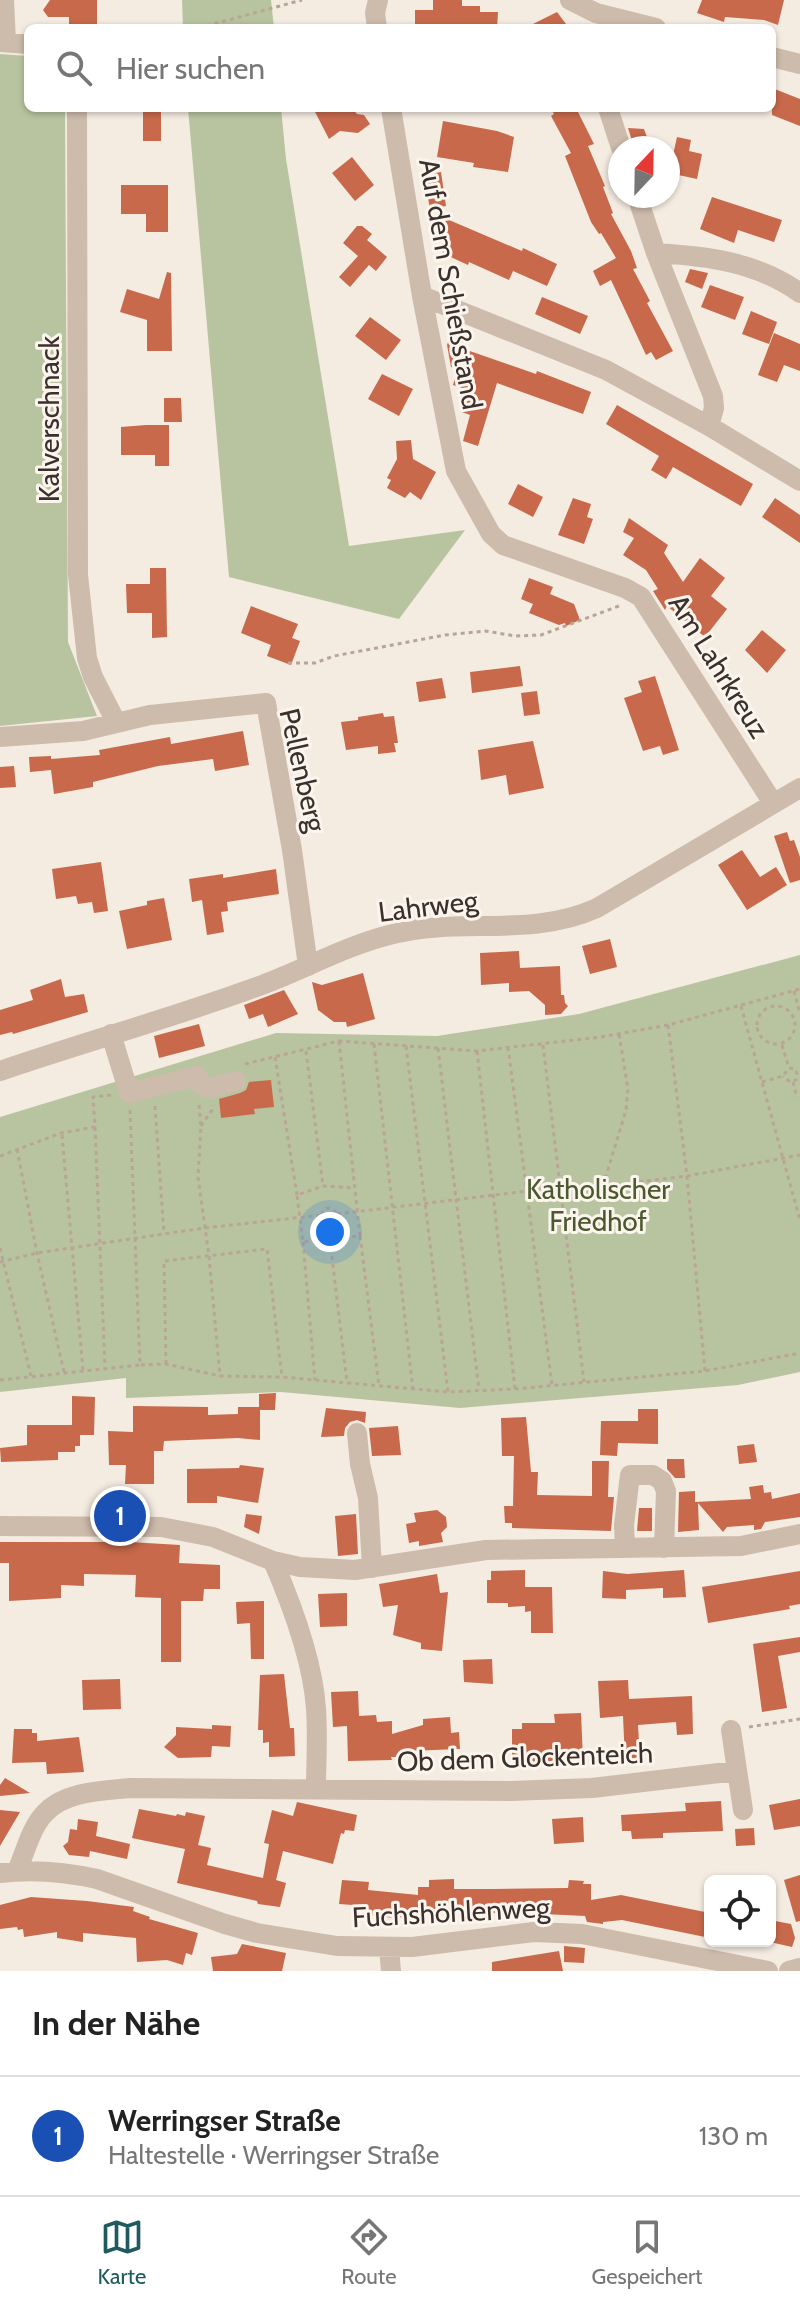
<!DOCTYPE html>
<html lang="de">
<head>
<meta charset="utf-8">
<style>
	:root { --surface:#fff; --page:#f2f2f2; --text:#222; --muted:#767676; --line:#e0e0e0; --accent:#1f5a5e }
	body { margin:0; font-family:Cabin,sans-serif; background:var(--page); color:var(--text) }
	.controls { position:absolute; right:24px; bottom:24px; display:grid; overflow:hidden; border-radius:12px; box-shadow:0 2px 6px #0004 }
	.controls button { width:72px; height:72px; display:grid; place-items:center; padding:0; border:0; border-bottom:2px solid var(--line); background:var(--surface); color:var(--text); font:40px sans-serif }
	.compass { position:absolute; left:608px; top:136px; width:72px; height:72px; border-radius:50%; background:var(--surface); box-shadow:0 2px 6px #0004; rotate:22deg }
	.you { position:absolute; left:330px; top:1232px; width:28px; height:28px; margin:-20px; border:6px solid #fff; border-radius:50%; background:#1a73e8; box-shadow:0 0 0 12px #1a73e833 }
	.badge { display:grid; place-items:center; width:52px; height:52px; border-radius:50%; background:var(--accent); color:#fff; font-size:26px; font-weight:700 }
	.pin { position:absolute; translate:-50% -50%; border:4px solid #fff; box-shadow:0 2px 8px #0006 }
	.list { margin:0; padding:0; list-style:none }
	h2 { display:flex; justify-content:space-between; align-items:center; height:104px; margin:0; padding:0 32px; font-size:34px }
	h2 small { font-size:26px; font-weight:400; color:var(--muted) }
	.list li { display:grid; grid-template-columns:52px 1fr auto; gap:24px; align-items:center; box-sizing:border-box; height:120px; padding:0 32px; border-top:2px solid var(--line) }
	.list b { display:block; font-size:30px; white-space:nowrap }
	.list p { margin:0; font-size:26px; white-space:nowrap; color:var(--muted) }
	.list em { font-size:26px; font-style:normal; color:var(--muted) }
	.icon { flex:none; width:44px; height:44px; fill:none; stroke:currentColor; stroke-width:2; stroke-linecap:round; stroke-linejoin:round }
	.map { position:relative; flex:none; width:800px; height:1971px; overflow:hidden }
	.search { position:absolute; background:var(--surface); box-shadow:0 2px 6px #0004; left:24px; right:24px; top:24px; height:88px; display:flex; align-items:center; gap:20px; box-sizing:border-box; padding:0 28px; border-radius:12px; color:var(--muted); font-size:30px }
	.sheet { height:224px; background:var(--surface) }
	nav { display:flex; justify-content:space-around; align-items:center; box-sizing:border-box; height:112px; border-top:2px solid var(--line); background:var(--surface); font-size:22px; color:var(--muted) }
	nav a { display:grid; justify-items:center; gap:4px }
	nav .on { color:var(--accent) }
	.map>svg:first-child { display:block }
	.green { fill:#b8c4a0 }
	.building { fill:#c8694b }
	.lines { fill:none; stroke-linecap:round; stroke-linejoin:round }
	.path { stroke:#b9a596; stroke-width:3; stroke-dasharray:4 4; stroke-linecap:butt }
	.minor { stroke:#cdbbac; stroke-width:20 }
	.labels { text-anchor:middle; dominant-baseline:central; stroke-width:6; stroke-linejoin:round; paint-order:stroke }
	.street-label { font-size:28px; fill:#3b302b; stroke:#fbf5ee }
	.park-label { font-size:28px; fill:#4a5a2e; stroke:#fbf5ee }
</style>
</head>
<body>
<div class="map">
<svg width="800" height="1971" viewBox="0 0 800 1971">
	<rect width="100%" height="100%" fill="#f4ebe1"/>
	<path class="green" d="M182,0H271L274,28H183Z
		M0,54L28,56V108H65L68,642L97,716L0,726Z
		M188,108H281L286,159L349,546L465,530L399,619L229,577Z
		M800,955V1372L738,1385L460,1408L281,1392L126,1398V1378L0,1392V1117L276,1033L437,1036L579,1014Z"/>
	<path class="building" d="M50,0H97V28H69V17H48L43,10Z
		M433,0H462V6H480V12H498L497,28H415V10H433Z
		M702,0H784L778,25L764,20L725,17L724,22L697,13Z
		M557,12L569,28H525Z
		M772,88L800,99V126L772,115Z
		M143,108H161V141H143Z
		M313,108H352L357,114L364,115L370,124L358,133L340,131L329,139Z
		M551,108H576L594,144L588,146L605,186L603,187L613,213L611,214L631,251L637,268L633,269L650,301L647,303L673,351L656,360L651,352L646,355L611,280L600,286L593,271L616,258L601,233L599,234L591,222L565,156L571,153L551,116L554,114Z
		M443,121L497,131L514,137L508,172L473,167L474,163L437,157Z
		M628,128L644,129L651,148L634,147Z
		M677,137L691,140L689,151L702,154L697,179L669,173Z
		M352,157L374,185L355,201L332,173Z
		M441,172L446,206L430,209L424,175Z
		M121,185H168V232H146V214H121Z
		M712,197L782,220L774,242L738,230L734,243L700,229Z
		M442,217L522,251L523,248L557,264L547,286L513,271L509,280L469,262L468,265L442,253L446,242L433,237Z
		M357,226H362L372,234L367,240L387,257L376,271L369,265L350,287L339,277L358,256L343,243Z
		M690,269L708,273L702,289L685,282Z
		M167,272L171,273L172,351H147V320L120,312L127,289L159,299Z
		M710,285L744,297L735,320L701,307Z
		M542,297L588,316L580,334L535,314Z
		M751,311L777,322L769,344L742,334Z
		M370,317L401,340L386,360L355,336Z
		M774,333L800,344V371L784,365L777,382L758,375Z
		M450,337L466,342L464,349L536,374L537,371L591,392L583,414L497,383L478,446L463,441L470,415L462,412L469,390L453,385L458,369L451,367L447,345Z
		M382,374L413,389L399,416L368,399Z
		M164,398H181L182,422H164Z
		M617,405L753,484L741,506L673,467L666,479L651,470L659,456L606,424Z
		M146,425H169V466H155V455H121V427Z
		M411,440L413,459L436,472L421,500L410,492L405,498L387,488L391,480L387,478L397,459L396,441Z
		M518,484L543,497L533,517L508,504Z
		M573,498L591,504L587,517L593,519L584,544L558,535Z
		M775,498L800,515V543L762,517Z
		M629,518L668,545L664,553L683,582L700,558L725,578L711,596L727,609L705,637L667,606L665,610L653,591L658,589L646,570L623,555L634,538L623,532Z
		M150,568H166L167,637L152,638V613H127L126,584H150Z
		M529,578L553,587L550,594L574,604L580,620L566,626L565,623L559,625L529,613L533,604L521,599Z
		M251,606L298,624L292,638L300,641L291,665L267,656L271,645L241,633Z
		M762,630L786,650L767,673L745,650Z
		M520,666L523,686L472,693L470,672Z
		M655,676L679,750L663,755L660,746L643,751L624,698L642,692L638,681Z
		M442,678L446,698L419,702L416,682Z
		M537,691L540,714L524,716L521,693Z
		M383,713L384,717L394,716L398,743H394L396,752L378,754V746L346,750L341,722L358,720V717Z
		M243,731L249,765L215,771L213,759L158,766L93,782V787L54,794L51,770L30,772L29,757L51,756V759L100,755L99,750L170,737L171,744Z
		M533,741L544,788L509,795L506,775L481,780L478,750Z
		M14,766L16,787L0,788V767Z
		M787,832L790,841L794,840L800,857V880L790,883L774,836Z
		M742,850L760,877L776,867L787,885L747,910L718,865Z
		M101,862L108,911L94,913L92,902L78,904L76,896L56,899L52,869Z
		M276,869L279,894L227,902L228,911L221,912L224,932L207,935L202,900L192,902L189,879L223,874V878Z
		M164,898L172,940L127,949L119,911L147,905V901Z
		M610,939L617,967L590,974L582,946Z
		M519,951L520,968L560,966L561,995H564L565,1003L568,1006L561,1014L545,1015V1005L529,991L509,992V983L481,985L480,953Z
		M363,973L375,1019L347,1027L346,1022H334L318,1010L312,982L322,985Z
		M61,979L65,997L84,994L88,1012L13,1034L12,1032L0,1035V1010L33,1000L30,990Z
		M284,990L298,1014L268,1027L263,1014L249,1019L244,1005Z
		M199,1024L205,1046L159,1058L154,1036Z
		M271,1080L274,1107L254,1109L255,1114L221,1118L219,1099L240,1093L246,1090L249,1082Z
		M276,1393L275,1410H260V1440L238,1438L164,1441L163,1451H154V1484H125L126,1465H109L108,1431L133,1432V1406L208,1407V1415L238,1414V1407H259V1394Z
		M72,1396L95,1397L94,1435H80V1446H75V1452H58V1460L1,1462L0,1448L27,1445V1425H72Z
		M326,1408L366,1412L365,1423L357,1420L350,1422L345,1428L344,1436L321,1437Z
		M638,1409H658V1444L618,1443L617,1456L600,1455L601,1421H638Z
		M526,1417L531,1472H538L537,1495L592,1496V1461H609L608,1497H614L611,1531L512,1528V1523H505L504,1506H513L514,1456H502L501,1418Z
		M398,1426L401,1455L372,1456L369,1428Z
		M754,1444L757,1462L739,1464L737,1446Z
		M667,1459H684L685,1478H675L667,1469Z
		M240,1465L264,1468L258,1503L217,1496V1503H187V1469L239,1468Z
		M763,1485L764,1493L771,1492L772,1499L800,1493V1517L765,1522L761,1529L754,1530V1525L727,1527L723,1532L698,1503L699,1530L678,1532L679,1492L695,1491V1502L751,1499L749,1487Z
		M639,1508H652V1531H637Z
		M437,1510L446,1517L447,1527L441,1533L443,1542L419,1546V1541L409,1543L406,1524L416,1522L414,1513Z
		M246,1514L262,1516L259,1534L244,1527Z
		M356,1514L358,1554L338,1556L335,1516Z
		M0,1542H130L180,1545L179,1563L220,1565V1589H204L203,1601H181V1662H161V1598L135,1597L136,1575L84,1574V1586L61,1585V1598L9,1601V1563H0Z
		M525,1570V1587H552L553,1633H531V1611L525,1612V1606L508,1607V1603H487V1580H491V1571Z
		M684,1570L686,1597L663,1598V1588L626,1590V1599L602,1598L603,1571L627,1574Z
		M800,1571V1604L789,1606L790,1609L708,1623L702,1587Z
		M437,1574L440,1593L448,1592L442,1651L421,1649V1643L393,1635L398,1605L383,1607L379,1584Z
		M347,1593V1626L320,1627L318,1594Z
		M264,1601V1659H251L250,1623L237,1624L236,1602Z
		M800,1637V1652L778,1656L787,1708L762,1712L753,1644Z
		M492,1659L493,1684L464,1682L463,1660Z
		M284,1674L290,1728H294L295,1756L269,1757V1742L263,1743V1730H258L260,1675Z
		M120,1679L121,1709L83,1710L82,1680Z
		M628,1680L629,1699L692,1696L693,1734L677,1735L676,1722L638,1725L640,1759L625,1760L623,1716L600,1718L598,1681Z
		M358,1691L359,1716L376,1715L377,1722L392,1721V1734L423,1725V1719L450,1717L451,1733L459,1732L460,1749L407,1751L408,1757H391L392,1760L348,1761L347,1726L333,1727L331,1692Z
		M581,1713L583,1760L548,1762L520,1761L512,1757V1729H522V1723H555L554,1714Z
		M212,1725L231,1726L230,1747L212,1746L211,1757L178,1758L164,1747L176,1735V1727L212,1729Z
		M14,1729H32V1733H37V1741L79,1737L84,1772L47,1774L46,1762L12,1763Z
		M5,1778L30,1793L0,1796V1785Z
		M800,1799V1826L774,1830L769,1805Z
		M721,1801L723,1831L663,1833V1838L632,1839L631,1831H622L621,1815L686,1811L685,1803Z
		M297,1802L357,1815L354,1831L345,1830L344,1834L341,1833L333,1864L283,1851L276,1880L286,1883L280,1907L258,1904L257,1901L177,1883L185,1849L132,1838L139,1809L176,1816L177,1814L185,1816L186,1812L205,1816L198,1845L211,1848L207,1865L263,1878L269,1844L264,1843L272,1810L293,1816Z
		M0,1810L20,1812L0,1846Z
		M583,1817L584,1842L554,1844L552,1819Z
		M78,1819L98,1822L96,1836L130,1844L127,1859L90,1851L89,1857L69,1855L63,1846L68,1842L70,1829L77,1830Z
		M754,1828L755,1845L736,1846L735,1829Z
		M800,1875V1921L796,1922L784,1880Z
		M454,1879V1889H493L568,1888L569,1880L584,1881L583,1884H591V1900L621,1895L710,1913V1938L622,1920L603,1922V1924L587,1922L585,1916L543,1914V1918L528,1920V1914L451,1912H413V1916L395,1918L366,1915L367,1906L339,1904L342,1880L369,1882L368,1890L418,1895V1887H429V1880Z
		M31,1897L87,1901L134,1907L133,1911L150,1917L149,1919L198,1933L192,1955L186,1953L183,1965L167,1960L137,1962L136,1938L83,1933V1942L57,1938V1932L24,1937L23,1929L18,1930L17,1927L0,1929V1905Z
		M770,1920L791,1924L795,1938L792,1947L770,1942Z
		M242,1944L286,1953L282,1971H213L211,1957L237,1954Z
		M564,1946L585,1948L584,1963L564,1962Z
		M559,1951L563,1971H492V1962Z"/>
	<g class="lines">
		<path class="path" d="M199,28L302,0
			M288,663H315L334,656L445,635L486,631L515,636L541,635L619,606
			M794,991L800,1014
			M757 1025a19 19 0 1 1 38 0a19 19 0 1 1-38 0Z
			M741,1006L800,1220
			M668,1025L687,1176L705,1371
			M339,1041L360,1236L303,1242L297,1195L323,1186L353,1188
			M374,1044L413,1390
			M543,1045L584,1382
			M782,1045L789,1068
			M406,1046L448,1392
			M508,1047L552,1385
			M438,1048L479,1390
			M306,1051L323,1186
			M477,1051L515,1389
			M275,1057L297,1195
			M245,1064L339,1041L477,1051L601,1037L668,1025L800,989
			M762,1082L783,1076L789,1068L795,1069L797,1074L796,1080L790,1082L783,1076
			M793,1082L797,1098
			M199,1105L201,1126L198,1177L209,1256L220,1376
			M155,1106L164,1234
			M130,1110L140,1365L166,1364L220,1376L282,1377L448,1392L515,1389L705,1371L800,1353
			M201,1126L212,1110V1105
			M95,1127L105,1367
			M62,1135L83,1370
			M17,1149L37,1253L64,1372
			M0,1156L61,1133L95,1127L93,1097L111,1095
			M603,1186L626,1110L628,1089L619,1034
			M322 1215a7 7 0 1 1 14 0a7 7 0 1 1-14 0Z
			M337,1214L561,1187L603,1186L687,1176L800,1155
			M360,1236L379,1386
			M330,1240L347,1383
			M303,1242L315,1380
			M0,1248L31,1376
			M0,1262L37,1253L204,1228L322,1215
			M166,1364L164,1261L267,1249L282,1377
			M0,1380L140,1365
			M749,1727L800,1719"/>
		<path class="minor" d="M4,0L6,42
			M570,0L596,13L656,28
			M377,28L375,13L378,0
			M0,42L28,44
			M772,57L800,64
			M77,108L78,575L87,658L93,677L116,722
			M391,108L422,296L456,471L491,534L503,545L625,588L641,597L773,803
			M608,108L621,148
			M637,196L656,253L713,396L714,408L709,426
			M656,253C707,256 757,262 800,293
			M422,296L606,370L709,426L800,481
			M0,737L83,731L150,715L266,703L292,850L308,966
			M111,1034L129,1093L197,1076L201,1085L210,1088L236,1081
			M0,1071C87,1041 176,1017 262,985C305,969 347,945 393,934C461,917 531,938 597,908L800,788
			M357,1433L360,1464L368,1498L372,1568
			M0,1526L161,1527L213,1537L273,1561L300,1567L355,1570L486,1550L741,1546L800,1534
			M625,1548L624,1525L630,1475H653L662,1481L666,1491L664,1548
			M273,1561C292,1605 313,1661 316,1709C318,1736 316,1763 316,1789
			M731,1730L743,1810
			M17,1871C25,1853 31,1827 45,1813C65,1791 102,1791 130,1788L511,1791L592,1788L736,1771
			M0,1873C32,1869 66,1872 97,1879L225,1924L257,1933L337,1946L412,1947L534,1932L582,1934L768,1971
			M389,1948L391,1971
			M789,1971L800,1968"/>
	</g>
	<g class="labels">
		<g class="street-label">
			<text transform="translate(451 284) rotate(80)">Auf dem Schießstand</text>
			<text transform="translate(49 419) rotate(-90)">Kalverschnack</text>
			<text transform="translate(719 666) rotate(58)">Am Lahrkreuz</text>
			<text transform="translate(303 770) rotate(77)">Pellenberg</text>
			<text transform="translate(428 906) rotate(-7)">Lahrweg</text>
			<text transform="translate(525 1757) rotate(-2)">Ob dem Glockenteich</text>
			<text transform="translate(451 1912) rotate(-3)">Fuchshöhlenweg</text>
		</g>
		<g class="park-label">
			<text x="598" y="1189">Katholischer<tspan x="598" dy="32">Friedhof</tspan></text>
		</g>
	</g>
</svg>
<div class="controls">
<button><svg class="icon" aria-label="locate" viewBox="0 0 24 24"><circle cx="12" cy="12" r="6"/><path d="M12 2v4M12 18v4M2 12h4M18 12h4"/></svg></button>
</div>
<svg class="compass" viewBox="-18 -18 36 36"><path d="M0-13l5 13h-10z" fill="#e53935"/><path d="M0 13l5-13h-10z" fill="#767676"/></svg>
<div class="you"></div>
<div class="pin badge" style="left:120px;top:1516px;background:#1a4fb4">1</div>
<div class="search"><svg class="icon" aria-label="search" viewBox="0 0 24 24"><circle cx="10" cy="10" r="6"/><path d="M15 15l6 6"/></svg>Hier suchen</div>
</div>
<section class="sheet">
<h2>In der Nähe<small></small></h2>
<ul class="list">
<li><span class="badge" style="background:#1a4fb4">1</span><div><b>Werringser Straße</b><p>Haltestelle · Werringser Straße</p></div><em>130 m</em></li>
</ul>
</section>
<nav>
<a class="on"><svg class="icon" aria-label="map" viewBox="0 0 24 24"><path d="M3 6l6-2 6 2 6-2v14l-6 2-6-2-6 2zM9 4v14M15 6v14"/></svg>Karte</a>
<a><svg class="icon" aria-label="directions" viewBox="0 0 24 24"><path d="M12 3l9 9-9 9-9-9zM9 14v-3h6M13 9l2 2-2 2"/></svg>Route</a>
<a><svg class="icon" aria-label="saved" viewBox="0 0 24 24"><path d="M7 4h10v16l-5-4-5 4z"/></svg>Gespeichert</a>
</nav>
</body>
</html>
